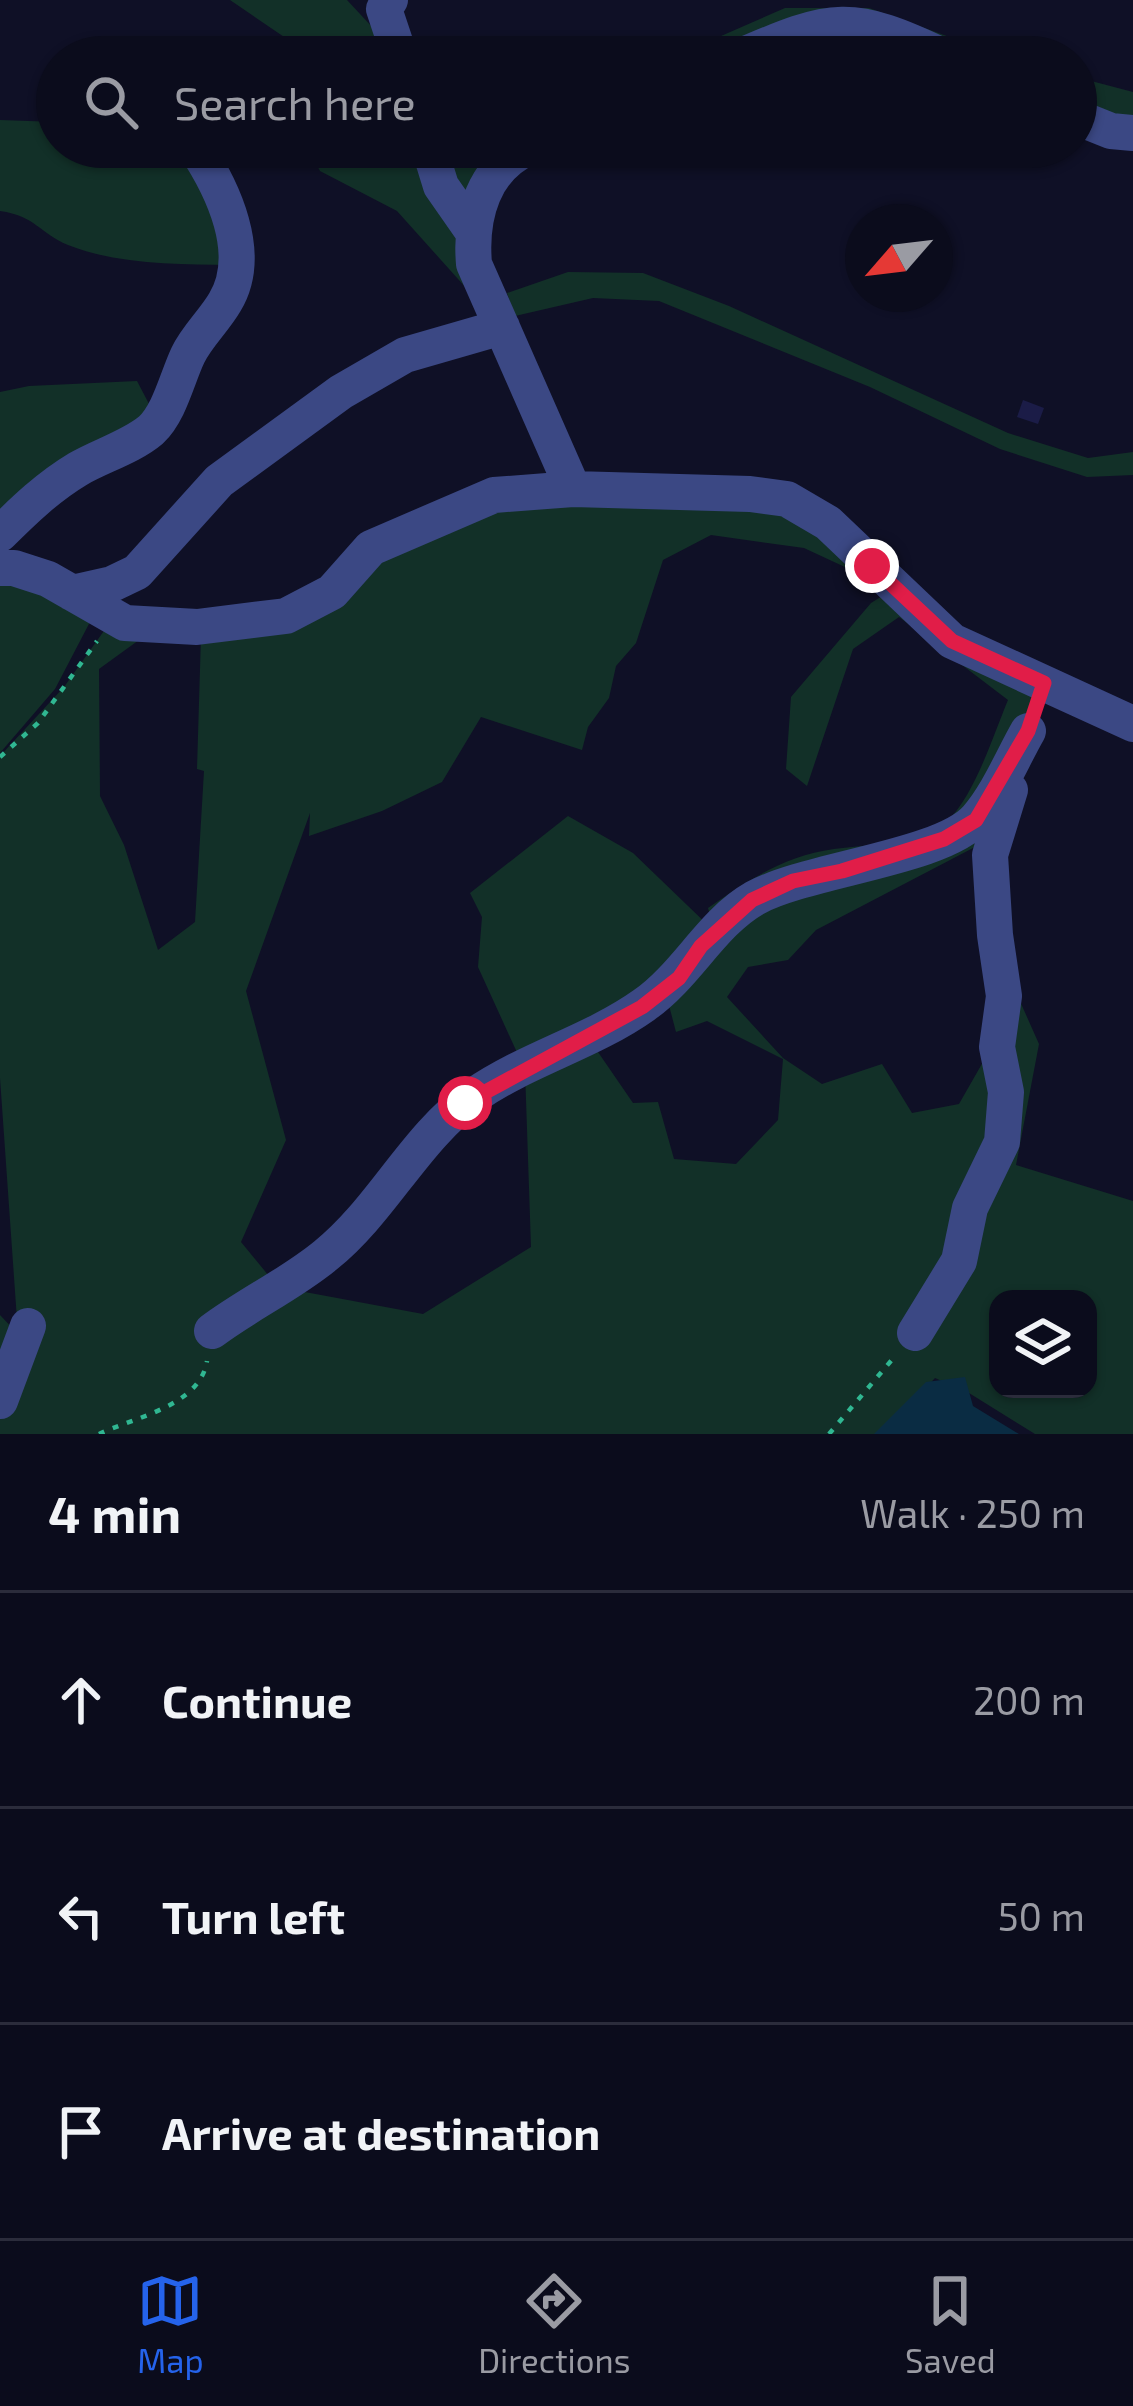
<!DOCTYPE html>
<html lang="en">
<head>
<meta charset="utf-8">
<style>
	:root { --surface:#0b0c1c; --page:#191a29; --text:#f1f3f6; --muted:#9a9ba3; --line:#2b2c3b; --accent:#2563eb }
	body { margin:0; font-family:"Exo 2",sans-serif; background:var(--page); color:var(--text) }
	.controls { position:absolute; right:36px; bottom:36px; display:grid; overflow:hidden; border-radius:24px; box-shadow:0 3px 9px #0004 }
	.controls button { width:108px; height:108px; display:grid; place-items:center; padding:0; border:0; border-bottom:3px solid var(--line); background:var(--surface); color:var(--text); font:60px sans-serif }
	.compass { position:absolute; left:845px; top:204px; width:108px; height:108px; border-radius:50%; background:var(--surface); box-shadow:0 3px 9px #0004; rotate:242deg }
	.stop { position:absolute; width:36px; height:36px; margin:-27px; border:9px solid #e11d48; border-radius:50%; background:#fff }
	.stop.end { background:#e11d48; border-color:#fff; box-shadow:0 3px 12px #0008 }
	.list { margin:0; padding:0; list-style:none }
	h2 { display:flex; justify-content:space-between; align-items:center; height:156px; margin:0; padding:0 48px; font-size:51px }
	h2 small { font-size:39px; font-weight:400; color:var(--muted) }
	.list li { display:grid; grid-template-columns:78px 1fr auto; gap:36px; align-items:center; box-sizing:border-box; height:216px; padding:0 48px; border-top:3px solid var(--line) }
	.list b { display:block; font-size:45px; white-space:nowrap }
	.list em { font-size:39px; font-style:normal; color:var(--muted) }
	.icon { flex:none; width:66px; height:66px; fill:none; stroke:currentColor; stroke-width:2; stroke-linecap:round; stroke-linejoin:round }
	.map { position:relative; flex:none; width:1133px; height:1434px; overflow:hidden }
	.search { position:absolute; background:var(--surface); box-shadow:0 3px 9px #0004; left:36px; right:36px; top:36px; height:132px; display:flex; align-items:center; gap:30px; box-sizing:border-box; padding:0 42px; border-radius:66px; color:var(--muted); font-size:45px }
	.sheet { height:804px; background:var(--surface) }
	nav { display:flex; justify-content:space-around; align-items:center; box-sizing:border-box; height:168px; border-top:3px solid var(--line); background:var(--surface); font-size:33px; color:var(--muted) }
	nav a { display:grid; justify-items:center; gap:6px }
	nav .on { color:var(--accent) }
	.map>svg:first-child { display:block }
	.green { fill:#123028; fill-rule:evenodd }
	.water { fill:#0a2c43 }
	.building { fill:#1b1c47 }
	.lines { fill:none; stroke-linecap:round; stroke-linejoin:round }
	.path { stroke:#30b792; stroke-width:4.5; stroke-dasharray:6 9; stroke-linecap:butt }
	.minor { stroke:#3b4884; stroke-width:36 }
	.route { stroke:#e11d48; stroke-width:15 }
</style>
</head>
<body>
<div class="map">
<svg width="1133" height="1434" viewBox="0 0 1133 1434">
	<rect width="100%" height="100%" fill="#0f1026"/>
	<path class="green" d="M230,0H347L400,57H293V43Z
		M785,8H869L1005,57H894L877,50L853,57H673Z
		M1076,77L1133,92V147L1076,135Z
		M0,120L57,122V147H194L231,265C178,264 118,265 68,245C39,233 36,216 0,211Z
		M307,147H562L502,167L467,289L397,211L320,171Z
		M568,272L643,273L729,306L1008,433L1088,458L1133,452V475L1087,477L1000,449L870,387L659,301L593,298L515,316L507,293Z
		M137,381L158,421L0,534V392L29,386Z
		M762,502L826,527L875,581L804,548L711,535L663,560L636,643L616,666L609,698L588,727L582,750L481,717L442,782L382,811L309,836L310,813L246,991L286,1140L241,1242L278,1287L423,1314L531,1247L525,1070L478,967L482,917L470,893L568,816L633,853L714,931L708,908C749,880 784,856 834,849C869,844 913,846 943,824C972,804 994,733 1008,700L899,617L853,649L807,786L786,769L791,697L871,603L895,588L1042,689L996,836L816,930L788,960L748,967L727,997L783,1058L822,1084L882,1064L912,1113L959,1104L1019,999L1039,1044L1016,1165L1133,1201V1434H1035L969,1393L935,1378L882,1434H0V1315L18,1334L0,1078V756L64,687L106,628L139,640L99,669L100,796L124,845L158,950L195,922L204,771L197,769L201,636L287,620L475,503ZM666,994L676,1032L707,1021L783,1059L778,1120L736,1164L674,1159L658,1102L633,1103L587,1036ZM998,1299H1088V1389H998Z
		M0,570L91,620L55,689L0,753Z"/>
	<path class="water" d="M965,1377L973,1406L1019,1434H874L926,1382Z"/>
	<path class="building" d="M1023,400L1044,408L1038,424L1017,417Z"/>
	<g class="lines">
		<path class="path" d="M0,757L38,723L97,641
			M99,1434C135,1417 200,1406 207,1361
			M829,1434L896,1355"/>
		<path class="minor" d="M390,0L384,9L400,57
			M134,54L136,57
			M739,57C833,16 851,12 945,57
			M1076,117L1111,131L1133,133
			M429,147L441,186L471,229
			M530,147C483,167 470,216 474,264L573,489
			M0,534C24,510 48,487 78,469C100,456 131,447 151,430C170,412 177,378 188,355C197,336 214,321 225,302C254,254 223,189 195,147
			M0,568H14L48,579L125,623L197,627L286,616L332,592L371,548L494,495L573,489L750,494L787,499L828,523L952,641L1133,724
			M72,593L112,584L137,572L219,481L341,392L405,355L502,327
			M212,1331C248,1304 291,1284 326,1255C383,1209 415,1137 475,1095C527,1059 592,1042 644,1005C687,975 711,923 755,898C808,869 942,858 977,818C998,794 1012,759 1028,731
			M915,1333L959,1261L970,1208L1002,1142L1006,1092L997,1047L1004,996L995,935L990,855L1010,790
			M0,1401L28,1326"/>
	</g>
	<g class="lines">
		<path class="route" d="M465,1103L642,1007L679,978L701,946L752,900L793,881L842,871L944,839L976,820L1028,731L1044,683L952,641L872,566"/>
	</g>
</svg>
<div class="controls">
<button><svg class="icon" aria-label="layers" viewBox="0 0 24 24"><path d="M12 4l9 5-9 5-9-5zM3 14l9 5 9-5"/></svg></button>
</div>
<svg class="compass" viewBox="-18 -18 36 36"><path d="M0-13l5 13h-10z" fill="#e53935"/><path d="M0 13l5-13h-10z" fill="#9a9ba3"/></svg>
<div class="stop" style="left:465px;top:1103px"></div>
<div class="stop end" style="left:872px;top:566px"></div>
<div class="search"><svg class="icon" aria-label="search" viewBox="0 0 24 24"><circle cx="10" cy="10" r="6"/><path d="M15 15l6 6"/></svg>Search here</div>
</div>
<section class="sheet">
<h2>4 min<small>Walk · 250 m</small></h2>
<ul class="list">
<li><svg class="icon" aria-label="ahead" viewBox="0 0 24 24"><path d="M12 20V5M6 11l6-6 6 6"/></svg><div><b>Continue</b></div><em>200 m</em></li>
<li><svg class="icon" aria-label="left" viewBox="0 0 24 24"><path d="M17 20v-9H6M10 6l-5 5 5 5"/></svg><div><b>Turn left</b></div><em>50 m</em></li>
<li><svg class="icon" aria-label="arrive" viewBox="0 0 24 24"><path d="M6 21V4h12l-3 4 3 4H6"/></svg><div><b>Arrive at destination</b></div></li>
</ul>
</section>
<nav>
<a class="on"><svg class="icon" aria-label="map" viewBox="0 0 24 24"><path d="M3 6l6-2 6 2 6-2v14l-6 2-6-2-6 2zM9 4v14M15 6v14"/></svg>Map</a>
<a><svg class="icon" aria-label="directions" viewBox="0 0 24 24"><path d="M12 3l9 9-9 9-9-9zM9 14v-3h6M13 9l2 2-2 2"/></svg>Directions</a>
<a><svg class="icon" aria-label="saved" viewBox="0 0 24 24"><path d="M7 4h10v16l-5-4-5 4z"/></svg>Saved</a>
</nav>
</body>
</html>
